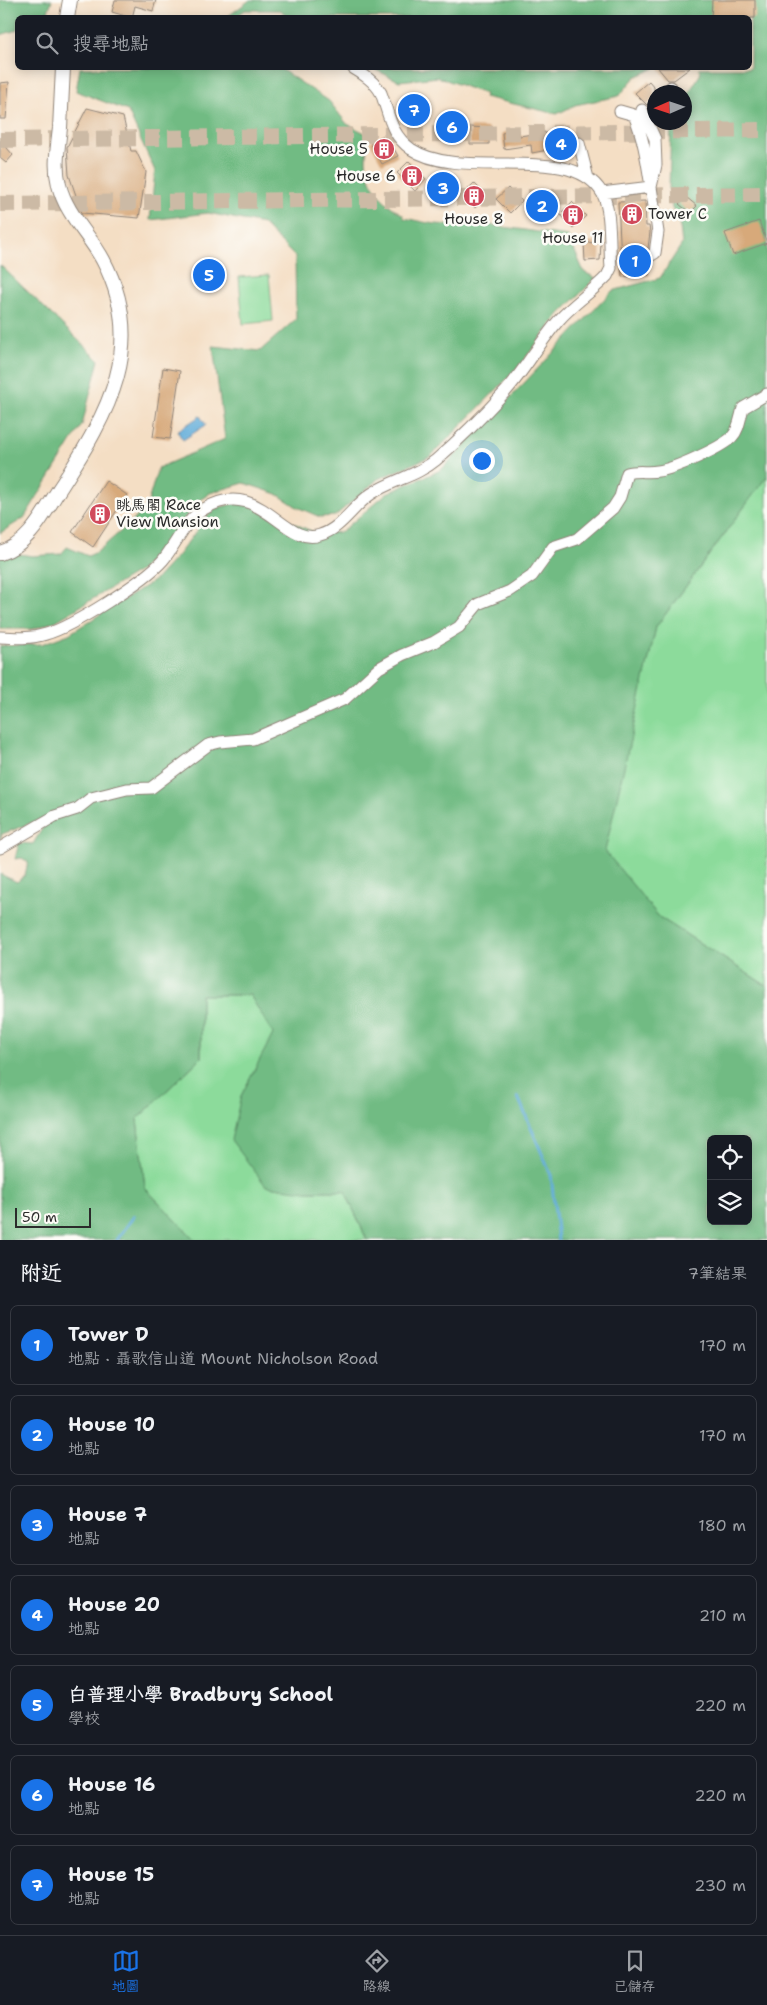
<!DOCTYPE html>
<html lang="zh-TW">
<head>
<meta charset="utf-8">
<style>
	:root { --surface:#171b24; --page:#20242c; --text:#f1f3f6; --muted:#9ea1a6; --line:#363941; --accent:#1a73e8 }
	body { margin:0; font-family:"Shantell Sans","LXGW WenKai TC",sans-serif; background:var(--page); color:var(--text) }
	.controls { position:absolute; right:15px; bottom:15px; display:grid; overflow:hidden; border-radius:8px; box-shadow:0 2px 12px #0003 }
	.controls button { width:45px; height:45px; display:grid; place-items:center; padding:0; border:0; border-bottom:1px solid var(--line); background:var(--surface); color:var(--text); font:25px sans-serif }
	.compass { position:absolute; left:647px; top:85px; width:45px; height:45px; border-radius:50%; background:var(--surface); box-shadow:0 2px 12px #0003; rotate:267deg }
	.scale { position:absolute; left:15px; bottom:12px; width:76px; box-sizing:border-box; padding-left:5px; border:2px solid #2b2b2b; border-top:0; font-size:14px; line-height:18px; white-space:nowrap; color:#2b2b2b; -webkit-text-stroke:4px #fdfcf7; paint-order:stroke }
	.you { position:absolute; left:481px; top:460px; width:18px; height:18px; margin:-12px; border:4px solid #fff; border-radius:50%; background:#1a73e8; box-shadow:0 0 0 8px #1a73e833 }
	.badge { display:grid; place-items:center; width:32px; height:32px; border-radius:50%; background:var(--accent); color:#fff; font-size:16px; font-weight:700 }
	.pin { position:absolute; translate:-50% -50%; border:2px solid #fff; box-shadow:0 1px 5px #0006 }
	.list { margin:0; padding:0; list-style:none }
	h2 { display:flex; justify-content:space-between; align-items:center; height:65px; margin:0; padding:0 20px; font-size:21px }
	h2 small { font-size:16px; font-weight:400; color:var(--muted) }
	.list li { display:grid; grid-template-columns:32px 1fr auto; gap:15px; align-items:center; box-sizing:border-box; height:80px; margin:0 10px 10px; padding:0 10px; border:1px solid var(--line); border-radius:8px }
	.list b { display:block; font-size:19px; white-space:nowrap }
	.list p { margin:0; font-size:16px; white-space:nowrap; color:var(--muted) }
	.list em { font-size:16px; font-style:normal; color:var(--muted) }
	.icon { flex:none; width:28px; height:28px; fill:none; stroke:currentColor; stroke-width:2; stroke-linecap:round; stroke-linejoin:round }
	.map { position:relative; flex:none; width:767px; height:1240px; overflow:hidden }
	.search { position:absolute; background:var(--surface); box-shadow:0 2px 12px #0003; left:15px; right:15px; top:15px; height:55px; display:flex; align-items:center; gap:12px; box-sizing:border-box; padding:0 18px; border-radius:8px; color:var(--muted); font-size:19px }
	.sheet { height:695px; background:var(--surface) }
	nav { display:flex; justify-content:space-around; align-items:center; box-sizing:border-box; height:70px; border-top:1px solid var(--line); background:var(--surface); font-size:14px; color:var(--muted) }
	nav a { display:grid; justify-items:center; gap:2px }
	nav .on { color:var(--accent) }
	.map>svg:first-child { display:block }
	.green { fill:#8cdb9b; stroke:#5c8363 }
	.forest { fill:#71bb83; stroke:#4e7357; fill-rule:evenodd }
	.water { fill:#61acd9; stroke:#466c82 }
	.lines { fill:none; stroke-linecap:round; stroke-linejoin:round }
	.stream { stroke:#61acd9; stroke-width:3 }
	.building { fill:#d7a97a }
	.highway-tunnel { stroke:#ccbaa5; stroke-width:16; stroke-dasharray:16 8; stroke-linecap:butt }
	.minor-casing { stroke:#908478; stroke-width:13 }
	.major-casing { stroke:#908478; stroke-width:16 }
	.minor { stroke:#fff; stroke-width:11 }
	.major { stroke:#fff; stroke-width:14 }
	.labels { text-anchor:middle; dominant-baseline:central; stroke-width:5; stroke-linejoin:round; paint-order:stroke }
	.poi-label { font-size:15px; fill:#2b2b2b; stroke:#fdfcf7; text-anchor:end }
</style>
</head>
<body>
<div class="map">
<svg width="767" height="1240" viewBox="0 0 767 1240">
	<rect width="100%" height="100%" fill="#fdfcf7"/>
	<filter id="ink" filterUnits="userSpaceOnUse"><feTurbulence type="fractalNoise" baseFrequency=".02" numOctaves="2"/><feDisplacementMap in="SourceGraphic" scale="10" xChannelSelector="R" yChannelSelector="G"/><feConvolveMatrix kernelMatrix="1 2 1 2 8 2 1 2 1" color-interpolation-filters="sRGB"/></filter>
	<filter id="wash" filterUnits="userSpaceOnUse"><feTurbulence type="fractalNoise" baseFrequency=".0096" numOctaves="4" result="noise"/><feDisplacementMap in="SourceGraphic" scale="20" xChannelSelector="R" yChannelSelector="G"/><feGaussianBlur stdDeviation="1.12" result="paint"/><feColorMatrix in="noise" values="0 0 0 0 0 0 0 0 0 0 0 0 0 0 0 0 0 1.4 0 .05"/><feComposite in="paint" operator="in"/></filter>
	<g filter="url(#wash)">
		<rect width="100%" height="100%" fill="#f4dec4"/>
		<path class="green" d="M269,275L273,321L243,324L239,277Z
			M767,476V986L659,917L604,851L656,627Z
			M201,995H250L274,1034L241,1096L306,1191H345L367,1240H195L145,1188L137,1119L201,1058Z"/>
		<path class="forest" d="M0,0H52L46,17L18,18L17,30L0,35Z
			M250,0H767V476L656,627L605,851L659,917L767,986V1240H367L345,1191H306L266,1186L231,1140L241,1096L273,1034L250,995H201V1058L137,1119L145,1188L195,1240H0V874L17,882L25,875L28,862L22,858L15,859L19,843L33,844L45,824L42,819L2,834L0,840V646L42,644L69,634L155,580L179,554L208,515L217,508L244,501L318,534L341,532L387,493L441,470L612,291L660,278L682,244C681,238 681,230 679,224C676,212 667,208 674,195L669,189L671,123L684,122L685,99L701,73L699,68H750V18H288L281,10H245L235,17H227ZM711,1139H748V1221H711Z
			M80,68H279L329,101L347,124L369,135C360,173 371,194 403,215L404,218C421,221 444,229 460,221L568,236L584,272L596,278L559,315L516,370L431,456L378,479L335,516L320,517L297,507L277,494L244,483L210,493L196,503L166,544L141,570L56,621L33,629H0V557L13,553L32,556L61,554L67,547L88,556L97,552L146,509L158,468L225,439L213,346L260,351L296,319L295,257L263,224L208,213L150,220L155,171L128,111L76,91Z
			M372,68H655L635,77L619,96L575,105L557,114L484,97L485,94L438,77L399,81Z
			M0,265L99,360L82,425L24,518L0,533Z"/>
		<path class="water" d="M200,416L206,425L183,440L177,431Z"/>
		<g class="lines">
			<path class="stream" d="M518,1097L551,1175L558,1240
				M117,1240L134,1216"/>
		</g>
		<g id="blocks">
			<path class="building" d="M115,0H156L153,11L135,6L132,18L112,12Z
				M712,0H755V18H711Z
				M658,68H690L674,80H668Z
				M649,81L654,87V99L647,105L635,93Z
				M9,82L6,119H0V83Z
				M420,98L426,115L408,122L402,105Z
				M87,108L123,117L131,151H136L146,172L139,218L82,213L69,175L67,147Z
				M443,118H461V135H443Z
				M470,127L489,128V144H470Z
				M519,130L520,136L545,132L546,139L566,133L571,150L555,155L553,149L532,153L531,145L504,149L502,133Z
				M386,134L398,156L382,164L370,142Z
				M0,140L13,155L6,163L0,158Z
				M409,161L426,179L415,191L397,173Z
				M442,175L456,189L444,200L431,187Z
				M474,183L487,196L475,208L462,195Z
				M508,188L522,201L510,213L496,199Z
				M541,194L555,207L543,219L530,206Z
				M686,197L697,206L690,213L679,204Z
				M645,201L646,226H649L650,232L648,248L643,257L649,263V275L622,277L618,202Z
				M572,202L586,216L573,228L560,214Z
				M759,221L767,243L733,255L725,233Z
				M601,242L600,260L585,261L584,243Z
				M163,368L180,371L170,439L153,437Z
				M106,481L127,495L93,547L72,532Z"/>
		</g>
	</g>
	<g filter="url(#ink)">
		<use href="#blocks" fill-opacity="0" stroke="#908478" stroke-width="1"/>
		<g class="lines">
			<path class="highway-tunnel" d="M0,140L767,130
				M0,204L767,194"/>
			<g class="minor-casing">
				<path id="minor" d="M669,92L671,87
					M642,110L655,139L656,165L651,187L658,232L655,253L650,256
					M579,143L588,178
					M602,193L651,187C647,162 644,139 634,115L620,111
					M0,637C15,638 31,639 46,634C72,627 146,580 163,560C177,543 185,520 204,509C260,475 284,548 320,535C341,529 353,506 371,494C392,480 417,476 436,460C460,439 484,415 505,392C525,370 539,343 559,320C573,304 592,292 607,276L611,268C609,248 612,210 602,193C571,140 462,183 411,149C390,134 389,114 381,93C376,83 362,73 353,68
					M0,848L55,816L77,809L91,798L127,789L151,788L208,745L220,742L253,739L345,699L379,668L402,655L434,642L459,627L478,604L510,591L532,576L553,547L577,539L613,508L620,497L627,473C638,470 647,473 658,471C674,469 721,448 732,437C739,430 740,418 743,408L767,394"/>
			</g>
			<g class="major-casing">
				<path id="major" d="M67,18L70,0
					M0,553C31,544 45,510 62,485C108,413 148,345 103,260C89,234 66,214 59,185C54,166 58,147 60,128C61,108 62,88 63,68"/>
			</g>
			<use href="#minor" class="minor"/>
			<use href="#major" class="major"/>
		</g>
	</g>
	<defs>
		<g id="building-disc" transform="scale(1.125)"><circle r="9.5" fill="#d1495b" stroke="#fdfcf7"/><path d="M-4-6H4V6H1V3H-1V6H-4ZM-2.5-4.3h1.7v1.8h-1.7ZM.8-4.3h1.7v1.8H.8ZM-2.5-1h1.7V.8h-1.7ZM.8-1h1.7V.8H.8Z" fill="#fff"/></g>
	</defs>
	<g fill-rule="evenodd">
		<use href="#building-disc" x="384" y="149"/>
		<use href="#building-disc" x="412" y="176"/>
		<use href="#building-disc" x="474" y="196"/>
		<use href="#building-disc" x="632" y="214"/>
		<use href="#building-disc" x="573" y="215"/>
		<use href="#building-disc" x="100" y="514"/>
	</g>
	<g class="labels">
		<g class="poi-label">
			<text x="368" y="149">House 5</text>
			<text x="396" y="176">House 6</text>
			<text x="648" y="214" text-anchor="start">Tower C</text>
			<text x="474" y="219" text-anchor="middle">House 8</text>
			<text x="573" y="238" text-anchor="middle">House 11</text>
			<text x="116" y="505" text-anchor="start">眺馬閣 Race<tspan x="116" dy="17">View Mansion</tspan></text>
		</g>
	</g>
</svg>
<div class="controls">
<button><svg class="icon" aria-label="locate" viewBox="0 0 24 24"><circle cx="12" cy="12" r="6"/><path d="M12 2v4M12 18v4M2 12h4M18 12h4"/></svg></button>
<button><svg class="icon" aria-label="layers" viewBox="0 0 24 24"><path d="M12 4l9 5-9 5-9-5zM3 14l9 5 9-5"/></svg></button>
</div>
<svg class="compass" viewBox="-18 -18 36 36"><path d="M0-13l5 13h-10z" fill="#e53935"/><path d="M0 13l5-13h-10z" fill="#9ea1a6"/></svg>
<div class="scale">50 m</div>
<div class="you"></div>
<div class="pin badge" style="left:635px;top:261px">1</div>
<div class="pin badge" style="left:542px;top:206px">2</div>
<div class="pin badge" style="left:443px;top:188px">3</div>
<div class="pin badge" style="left:561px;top:144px">4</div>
<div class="pin badge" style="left:209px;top:275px">5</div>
<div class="pin badge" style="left:452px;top:127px">6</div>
<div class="pin badge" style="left:414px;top:110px">7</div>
<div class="search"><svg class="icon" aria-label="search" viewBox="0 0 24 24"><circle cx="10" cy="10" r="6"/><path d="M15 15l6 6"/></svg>搜尋地點</div>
</div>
<section class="sheet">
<h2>附近<small>7筆結果</small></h2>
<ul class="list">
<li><span class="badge">1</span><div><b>Tower D</b><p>地點 · 聶歌信山道 Mount Nicholson Road</p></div><em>170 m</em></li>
<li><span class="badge">2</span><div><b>House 10</b><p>地點</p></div><em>170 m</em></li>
<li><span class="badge">3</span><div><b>House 7</b><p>地點</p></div><em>180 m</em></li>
<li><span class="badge">4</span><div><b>House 20</b><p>地點</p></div><em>210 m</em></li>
<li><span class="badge">5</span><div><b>白普理小學 Bradbury School</b><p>學校</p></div><em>220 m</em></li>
<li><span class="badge">6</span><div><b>House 16</b><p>地點</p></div><em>220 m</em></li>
<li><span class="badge">7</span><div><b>House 15</b><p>地點</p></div><em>230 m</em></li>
</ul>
</section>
<nav>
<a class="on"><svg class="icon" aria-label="map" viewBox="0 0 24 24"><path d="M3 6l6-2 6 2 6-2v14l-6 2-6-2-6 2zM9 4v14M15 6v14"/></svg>地圖</a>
<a><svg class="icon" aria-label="directions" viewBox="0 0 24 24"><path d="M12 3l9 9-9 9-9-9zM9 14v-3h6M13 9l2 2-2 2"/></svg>路線</a>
<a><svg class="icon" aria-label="saved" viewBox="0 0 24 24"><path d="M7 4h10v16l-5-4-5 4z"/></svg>已儲存</a>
</nav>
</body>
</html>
